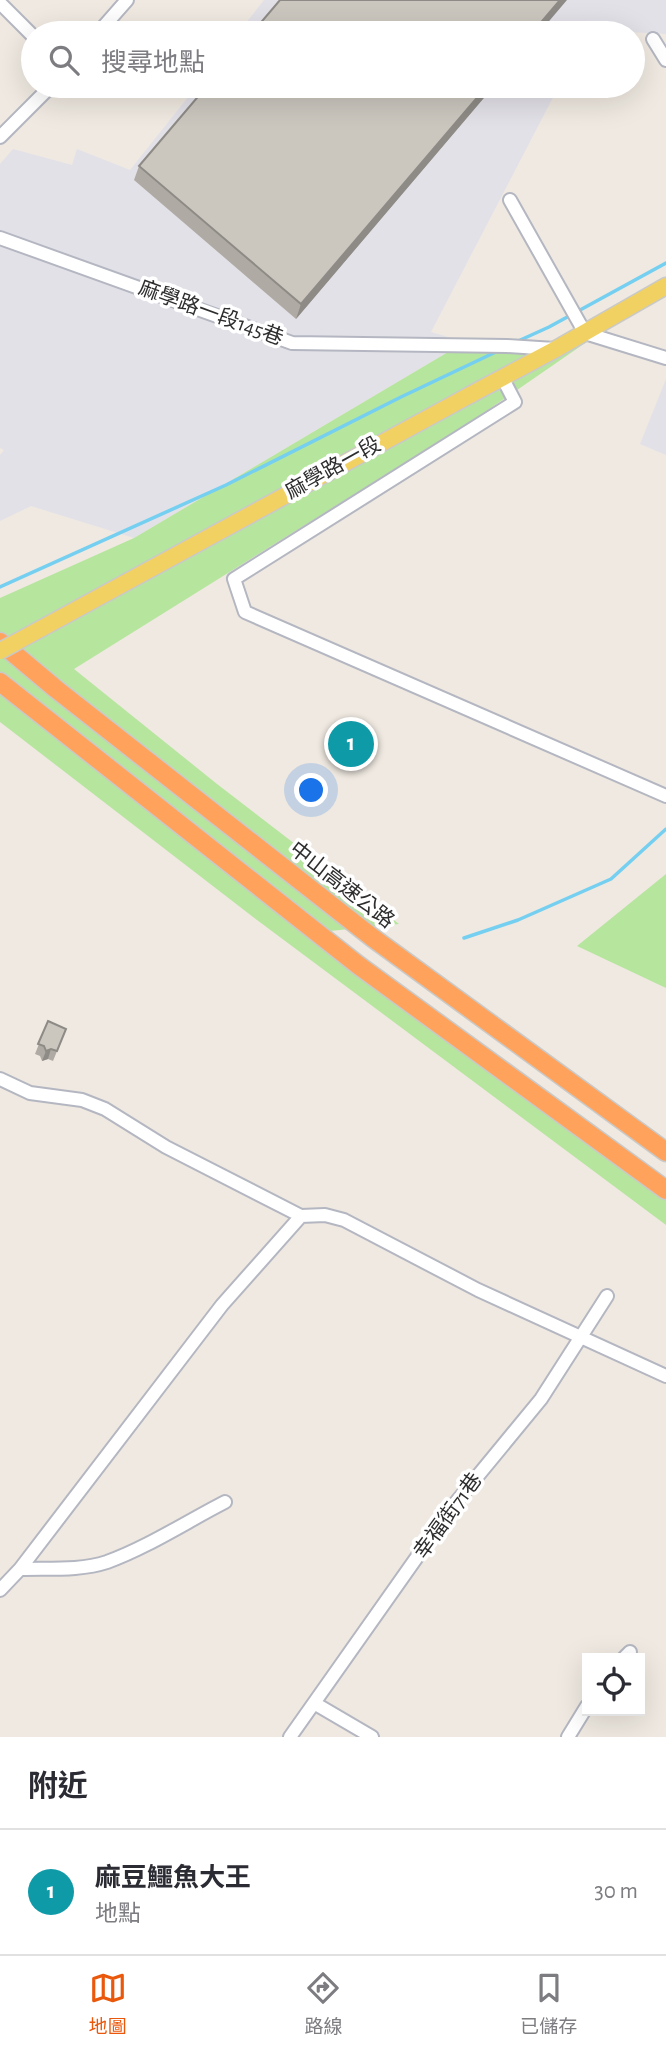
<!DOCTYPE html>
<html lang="zh-TW">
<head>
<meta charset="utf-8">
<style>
	:root { --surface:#fff; --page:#f2f2f3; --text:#2b2b33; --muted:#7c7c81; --line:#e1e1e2; --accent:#ea580c }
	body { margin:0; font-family:"Alegreya Sans","Noto Sans TC",sans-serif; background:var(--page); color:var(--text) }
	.controls { position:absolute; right:21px; bottom:21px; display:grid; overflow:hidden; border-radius:0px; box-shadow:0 7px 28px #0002 }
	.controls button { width:63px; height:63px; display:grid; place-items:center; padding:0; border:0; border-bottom:2px solid var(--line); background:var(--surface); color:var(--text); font:35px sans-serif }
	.you { position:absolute; left:312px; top:791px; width:24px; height:24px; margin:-18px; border:5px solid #fff; border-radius:50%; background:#1a73e8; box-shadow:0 0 0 10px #1a73e833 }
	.badge { display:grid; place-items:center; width:46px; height:46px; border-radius:50%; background:var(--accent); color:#fff; font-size:23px; font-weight:700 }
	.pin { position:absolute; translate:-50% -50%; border:4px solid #fff; box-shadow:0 2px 7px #0006 }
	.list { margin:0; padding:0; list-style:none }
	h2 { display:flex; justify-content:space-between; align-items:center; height:91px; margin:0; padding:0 28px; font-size:30px }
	h2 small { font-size:23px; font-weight:400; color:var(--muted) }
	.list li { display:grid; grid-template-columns:46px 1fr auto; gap:21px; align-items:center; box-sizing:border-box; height:126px; padding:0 28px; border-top:2px solid var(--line) }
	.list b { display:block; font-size:26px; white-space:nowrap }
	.list p { margin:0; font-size:23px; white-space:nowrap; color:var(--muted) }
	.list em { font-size:23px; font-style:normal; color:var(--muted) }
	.icon { flex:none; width:38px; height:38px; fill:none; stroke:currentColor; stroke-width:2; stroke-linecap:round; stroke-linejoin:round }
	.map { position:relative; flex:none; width:666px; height:1737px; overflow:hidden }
	.search { position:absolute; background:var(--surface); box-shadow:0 7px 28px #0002; left:21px; right:21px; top:21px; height:77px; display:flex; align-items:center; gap:18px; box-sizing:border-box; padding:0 24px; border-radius:38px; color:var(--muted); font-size:26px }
	.sheet { height:217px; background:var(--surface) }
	nav { display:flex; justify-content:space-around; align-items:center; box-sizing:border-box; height:98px; border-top:2px solid var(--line); background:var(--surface); font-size:19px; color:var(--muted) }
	nav a { display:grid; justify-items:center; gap:4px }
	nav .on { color:var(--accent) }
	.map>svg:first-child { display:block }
	.industrial { fill:#e3e1e8 }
	.green { fill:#b6e59e }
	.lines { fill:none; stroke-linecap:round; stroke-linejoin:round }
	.stream { stroke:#75cff0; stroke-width:3.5 }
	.minor-casing { stroke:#b4b7c1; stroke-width:16 }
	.major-casing { stroke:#c9c9c9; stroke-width:19 }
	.highway-casing { stroke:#c9c9c9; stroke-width:21 }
	.minor { stroke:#fff; stroke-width:12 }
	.major { stroke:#f2d163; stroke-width:16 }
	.highway { stroke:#ffa35c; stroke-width:18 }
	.major-bridge-casing { stroke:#c9c9c9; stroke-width:19; stroke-linecap:butt }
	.major-bridge { stroke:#f2d163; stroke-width:16 }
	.wall { fill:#afaba4 }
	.shaded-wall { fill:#8e8b86 }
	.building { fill:#cbc7bf; stroke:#8e8b86; stroke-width:2 }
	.labels { text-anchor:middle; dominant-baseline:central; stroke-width:7; stroke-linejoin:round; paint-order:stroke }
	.street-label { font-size:21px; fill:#2e2e2e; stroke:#fff }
</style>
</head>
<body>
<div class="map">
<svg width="666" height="1737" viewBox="0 0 666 1737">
	<rect width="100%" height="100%" fill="#efe9e1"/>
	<path class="industrial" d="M264,0H666V34L589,30L587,33H238Z
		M197,86H559L431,332L465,342L134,538L31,506L0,521V455L4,450L0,448V164L13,149L72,165L77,149L130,170Z
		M666,379V455L640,444Z"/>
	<path class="green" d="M588,341L472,421L74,669L217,784L399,924L310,933L480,1062L666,1199V1225L257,920L0,722V598L134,538L465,342Z
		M666,874V988L577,946Z"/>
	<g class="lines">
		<path class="stream" d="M516,342L549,327L666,263
			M0,587L226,485L401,397L500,350
			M464,938L518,920L611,879L666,829"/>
		<g class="minor-casing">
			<path id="minor" d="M0,3L33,36
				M98,33L127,0
				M653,39L666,60
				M0,137L51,86
				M510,200L585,333L666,358
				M0,238L292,343L507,346L555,349
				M503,379L515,402L234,579L245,612L666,796
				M0,1079L30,1093L82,1100L105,1109L166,1147L301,1216L222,1305L20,1569L0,1590
				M301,1216L325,1215L344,1220L478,1290L666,1376
				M20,1569C48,1568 80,1571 107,1562C148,1547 186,1522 225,1502
				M624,1658L630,1652
				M314,1703L372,1737
				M290,1737L453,1506L541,1399L607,1296
				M568,1737L587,1706"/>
		</g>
		<g class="major-casing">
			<path id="major" d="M470,395L556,349L666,286"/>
		</g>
		<g class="highway-casing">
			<path id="highway" d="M0,642L56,689L373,938L666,1152
				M0,682L358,965L666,1190"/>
		</g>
		<use href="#minor" class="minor"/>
		<use href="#major" class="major"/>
		<use href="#highway" class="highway"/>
		<g class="major-bridge-casing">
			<path id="major-bridge" d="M0,651L470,395"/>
		</g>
		<use href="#major-bridge" class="major-bridge"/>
	</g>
	<path class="wall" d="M494,86L296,319L134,180L139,166Z
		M48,1021L66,1029L53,1061L48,1059L42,1061L40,1056L35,1054Z"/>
	<path class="shaded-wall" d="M560,0H567L539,33H532Z
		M487,86H494L296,319L301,304Z
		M51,1049L48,1059L42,1061L46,1051Z"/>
	<path class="building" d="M280,0H560L532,33H252Z
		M207,86H487L301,304L139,166Z
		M48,1021L66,1029L57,1051L51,1049L46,1051L44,1046L38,1044Z"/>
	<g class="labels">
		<g class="street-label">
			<text transform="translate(211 313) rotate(20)">麻學路一段145巷</text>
			<text transform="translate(333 468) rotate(-29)">麻學路一段</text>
			<text transform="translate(342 885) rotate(38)">中山高速公路</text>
			<text transform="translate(448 1516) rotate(-54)">幸福街71巷</text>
		</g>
	</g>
</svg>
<div class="controls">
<button><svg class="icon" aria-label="locate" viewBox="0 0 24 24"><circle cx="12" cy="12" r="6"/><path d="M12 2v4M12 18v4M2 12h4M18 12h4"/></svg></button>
</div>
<div class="you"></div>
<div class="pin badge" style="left:351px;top:744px;background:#0f9aa8">1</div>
<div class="search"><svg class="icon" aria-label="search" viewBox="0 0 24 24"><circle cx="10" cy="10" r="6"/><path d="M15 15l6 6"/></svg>搜尋地點</div>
</div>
<section class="sheet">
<h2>附近<small></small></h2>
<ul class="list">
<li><span class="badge" style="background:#0f9aa8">1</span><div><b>麻豆鱷魚大王</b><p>地點</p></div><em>30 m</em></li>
</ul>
</section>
<nav>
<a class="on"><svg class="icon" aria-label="map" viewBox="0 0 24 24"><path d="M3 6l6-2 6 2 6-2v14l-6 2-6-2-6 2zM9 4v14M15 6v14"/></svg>地圖</a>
<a><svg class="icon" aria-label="directions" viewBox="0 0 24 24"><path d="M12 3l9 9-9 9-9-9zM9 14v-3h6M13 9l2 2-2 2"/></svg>路線</a>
<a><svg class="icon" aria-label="saved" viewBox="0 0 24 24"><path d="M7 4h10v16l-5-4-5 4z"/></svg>已儲存</a>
</nav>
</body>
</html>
